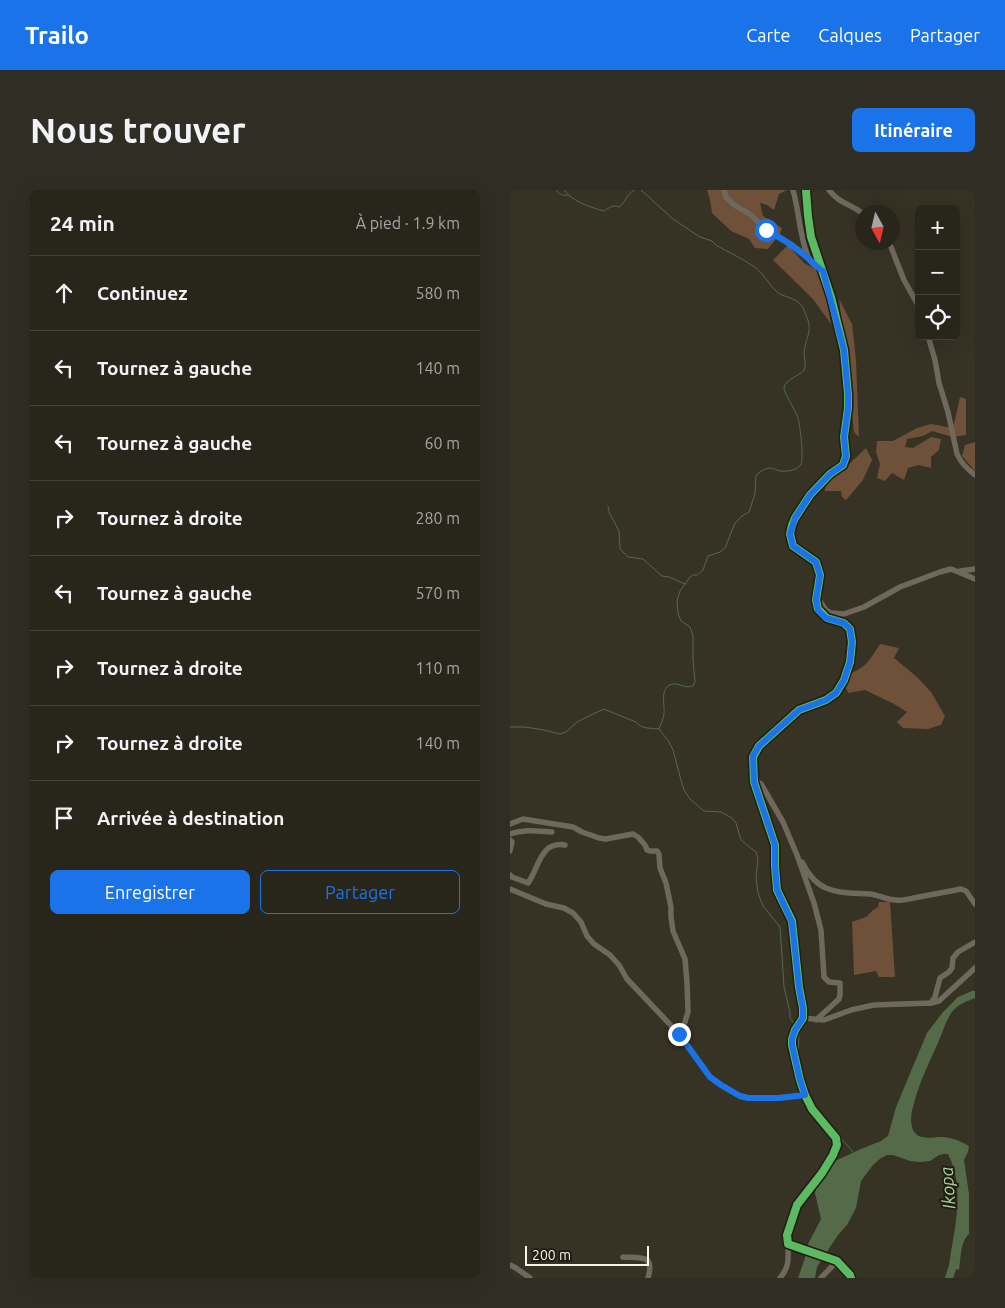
<!DOCTYPE html>
<html lang="fr">
<head>
<meta charset="utf-8">
<style>
	:root { --surface:#28261b; --page:#302e24; --text:#f1f3f6; --muted:#a5a5a3; --line:#44433a; --accent:#1a73e8 }
	body { margin:0; font-family:Ubuntu,sans-serif; background:var(--page); color:var(--text) }
	.controls { position:absolute; right:15px; top:15px; display:grid; overflow:hidden; border-radius:8px; box-shadow:0 5px 20px #0002 }
	.controls button { width:45px; height:45px; display:grid; place-items:center; padding:0; border:0; border-bottom:1px solid var(--line); background:var(--surface); color:var(--text); font:25px sans-serif }
	.compass { position:absolute; left:345px; top:15px; width:45px; height:45px; border-radius:50%; background:var(--surface); box-shadow:0 5px 20px #0002; rotate:172deg }
	.scale { position:absolute; left:15px; bottom:12px; width:124px; box-sizing:border-box; padding-left:5px; border:2px solid #f8f4e5; border-top:0; font-size:14px; line-height:18px; white-space:nowrap; color:#f8f4e5; -webkit-text-stroke:4px #211e13; paint-order:stroke }
	.stop { position:absolute; width:15px; height:15px; margin:-11px; border:4px solid #1a73e8; border-radius:50%; background:#fff }
	.stop.end { background:#1a73e8; border-color:#fff; box-shadow:0 1px 5px #0008 }
	.list { margin:0; padding:0; list-style:none }
	h2 { display:flex; justify-content:space-between; align-items:center; height:65px; margin:0; padding:0 20px; font-size:21px }
	h2 small { font-size:16px; font-weight:400; color:var(--muted) }
	.list li { display:grid; grid-template-columns:32px 1fr auto; gap:15px; align-items:center; box-sizing:border-box; height:75px; padding:0 20px; border-top:1px solid var(--line) }
	.list b { display:block; font-size:19px; white-space:nowrap }
	.list em { font-size:16px; font-style:normal; color:var(--muted) }
	.actions { display:flex; gap:10px; padding:15px 20px }
	.actions a { flex:1; padding:11px 0; border:1px solid var(--accent); border-radius:8px; text-align:center; font-size:18px; color:var(--accent) }
	.actions .main { background:var(--accent); color:#fff }
	.icon { flex:none; width:28px; height:28px; fill:none; stroke:currentColor; stroke-width:2; stroke-linecap:round; stroke-linejoin:round }
	.map { position:relative; flex:none; width:465px; height:1088px; overflow:hidden; border-radius:8px }
	header { display:flex; align-items:center; gap:30px; box-sizing:border-box; height:70px; padding:0 25px; background:var(--accent); color:#fff }
	header strong { font-size:24px }
	nav { display:flex; gap:28px; margin-inline-start:auto; font-size:18px }
	.intro { display:flex; align-items:center; justify-content:space-between; box-sizing:border-box; height:120px; padding:0 30px }
	h1 { margin:0; font-size:35px }
	.button { padding:12px 22px; border-radius:8px; background:var(--accent); color:#fff; font-size:18px; font-weight:700 }
	main { display:flex; gap:30px; padding:0 30px }
	aside { flex:1; background:var(--surface); border-radius:8px; box-shadow:0 5px 20px #0002 }
	.map>svg:first-child { display:block }
	.forest { fill:#6f5039 }
	.water { fill:#546a49 }
	.lines { fill:none; stroke-linecap:round; stroke-linejoin:round }
	.stream { stroke:#546a49; stroke-width:1 }
	.river { stroke:#546a49; stroke-width:8 }
	.minor { stroke:#6f685c; stroke-width:5.5 }
	.cycleway-casing { stroke:#211e13; stroke-width:11 }
	.cycleway { stroke:#5cba63; stroke-width:8 }
	.route { stroke:#1a73e8; stroke-width:6 }
	.labels { text-anchor:middle; dominant-baseline:central; stroke-width:4; stroke-linejoin:round; paint-order:stroke }
	.water-label { font-size:18px; font-style:italic; fill:#abd399; stroke:#211e13 }
</style>
</head>
<body>
<header>
<strong>Trailo</strong>
<nav><a>Carte</a><a>Calques</a><a>Partager</a></nav>
</header>
<div class="intro"><h1>Nous trouver</h1><a class="button">Itinéraire</a></div>
<main>
<aside>
<h2>24 min<small>À pied · 1.9 km</small></h2>
<ul class="list">
<li><svg class="icon" aria-label="ahead" viewBox="0 0 24 24"><path d="M12 20V5M6 11l6-6 6 6"/></svg><div><b>Continuez</b></div><em>580 m</em></li>
<li><svg class="icon" aria-label="left" viewBox="0 0 24 24"><path d="M17 20v-9H6M10 6l-5 5 5 5"/></svg><div><b>Tournez à gauche</b></div><em>140 m</em></li>
<li><svg class="icon" aria-label="left" viewBox="0 0 24 24"><path d="M17 20v-9H6M10 6l-5 5 5 5"/></svg><div><b>Tournez à gauche</b></div><em>60 m</em></li>
<li><svg class="icon" aria-label="right" viewBox="0 0 24 24"><path d="M7 20v-9h11M14 6l5 5-5 5"/></svg><div><b>Tournez à droite</b></div><em>280 m</em></li>
<li><svg class="icon" aria-label="left" viewBox="0 0 24 24"><path d="M17 20v-9H6M10 6l-5 5 5 5"/></svg><div><b>Tournez à gauche</b></div><em>570 m</em></li>
<li><svg class="icon" aria-label="right" viewBox="0 0 24 24"><path d="M7 20v-9h11M14 6l5 5-5 5"/></svg><div><b>Tournez à droite</b></div><em>110 m</em></li>
<li><svg class="icon" aria-label="right" viewBox="0 0 24 24"><path d="M7 20v-9h11M14 6l5 5-5 5"/></svg><div><b>Tournez à droite</b></div><em>140 m</em></li>
<li><svg class="icon" aria-label="arrive" viewBox="0 0 24 24"><path d="M6 21V4h12l-3 4 3 4H6"/></svg><div><b>Arrivée à destination</b></div></li>
</ul>
<div class="actions"><a class="main">Enregistrer</a><a>Partager</a></div>
</aside>
<div class="map">
<svg width="465" height="1088" viewBox="0 0 465 1088">
	<rect width="100%" height="100%" fill="#363224"/>
	<path class="forest" d="M197,0H277L269,4L264,20L257,15L250,13L253,26L272,38L270,44L258,59L245,58L239,49L221,41L202,23L200,10Z
		M278,55L294,73L312,83L321,134L303,109L263,70Z
		M329,109L342,134L346,170L349,247L344,242Z
		M450,207L456,209V245L443,247L422,241L413,246L397,249L395,257L403,258L421,247L431,249L429,260L421,267V278L409,275L398,278L394,290L382,283L375,291L367,288L370,274L366,262L367,251H383L407,238L421,234L443,238Z
		M465,252V281L452,266L455,255Z
		M356,258L362,270L353,290L336,310L332,307L331,301H315L316,291L331,282Z
		M370,454L389,458L384,468L407,487L421,502L435,526L431,535L418,539L393,538L387,532L397,522L384,514L355,500L338,503L335,495L339,484C357,477 360,469 370,454Z
		M369,712H380L385,787H369L366,781L344,785L342,732L356,727L363,720L368,717Z"/>
	<path class="water" d="M462,801H465V808C455,812 446,815 440,825C435,833 432,844 428,853C419,873 408,895 403,917C401,923 400,933 403,940C409,952 424,946 434,947C443,948 451,951 459,956L458,962L454,970L459,1004V1044C450,1052 451,1069 449,1080L439,1076C444,1038 456,1000 438,964H434L429,965L420,971L410,972L400,971L383,965H377L371,968L363,975L351,991L346,1018L337,1035L328,1045L307,1077L305,1088H288L295,1068L298,1054L311,1029L305,1003L307,994L318,979L327,970L351,959L371,951L378,946L386,917L417,843L433,822L448,807Z"/>
	<g class="lines">
		<path class="stream" d="M46,0C49,4 52,6 58,5
			M54,0C63,12 80,17 94,21C99,18 103,14 109,17C116,12 115,6 124,0
			M131,0L163,29L190,47L202,51L206,55C218,62 235,70 246,78C254,84 258,94 266,101C272,107 283,107 289,113C292,115 294,119 295,123C304,141 296,145 294,163C294,168 296,173 295,178C294,185 275,188 274,198C273,201 285,220 287,225C290,232 294,267 291,274C288,280 277,282 270,281C266,280 264,278 259,278C254,279 250,282 246,285L245,304L239,322L232,326L225,333L215,358L210,362L198,366L193,380L187,385H183L180,387L170,401L167,411L168,424L171,431L180,437L183,446V469L185,492L183,496C175,499 170,493 163,494C149,497 155,514 154,523C154,528 151,534 149,539
			M98,316L99,322L109,341L110,359L118,367L133,369L152,386L159,387L175,394
			M0,537H15L34,540L50,544L56,542L67,532L79,526L94,519L126,532C131,539 140,538 149,539L159,552L163,560L171,590L174,600L180,609L194,621L211,622L222,628L226,633L231,650L246,662L248,668L246,687L248,703L253,716L270,737L274,797L280,822V828L285,835
			M288,838L289,840C289,853 287,866 290,879C299,916 319,934 343,962"/>
		<path class="river" d="M439,1088L446,1067"/>
		<path class="minor" d="M214,0L216,7L224,15L241,25L256,40L282,55L299,68
			M283,0C289,21 290,48 298,67C301,74 307,78 313,81
			M296,0L298,26L301,47L321,107L334,160L338,204V218L334,247L336,266L333,275L320,284L300,305L285,328L282,335L280,344L283,356L306,372L310,385L306,410L308,419L317,428L334,433L340,439L342,452L340,472L334,490L326,503L316,510L289,520L249,556L243,567L244,592L265,655V676L267,700L282,731L289,797L293,818V828L285,840L282,849V855L290,890L295,905L302,919L326,948L327,955L323,965L312,983L287,1015L277,1045L278,1054L327,1071L340,1085L341,1088
			M319,0C331,15 339,13 352,23
			M379,52L394,90L409,117
			M418,146L425,170L429,193L438,222L447,264C451,273 457,279 465,285
			M450,381L465,379
			M306,410H309L316,420L321,423L334,424L354,417L390,397L430,382L441,379L465,389
			M243,589L251,594L273,632L287,665L304,713L311,740L314,787L319,792L330,793V805L329,809L306,830
			M0,634L13,629L63,637L72,642L89,648L96,649L123,644L128,647L135,655L137,660L140,661H147L149,664L150,678L156,693L161,717V727L163,741L175,769L177,793L178,822L175,832L169,844
			M0,644C15,639 26,641 42,642
			M0,650L2,652L0,661
			M292,672C308,705 328,702 360,704C369,705 377,710 386,710C394,711 402,708 409,707C423,704 437,702 451,699L456,701L465,714
			M0,685L2,687L18,693C29,678 30,651 55,655
			M0,699L36,714L54,718L63,723L71,732L77,746L84,754L100,765L109,775L117,789L169,844L200,887L211,895L230,906L238,908H269L295,905
			M421,813L425,807L430,788L439,782L442,778L443,768L448,762L465,752
			M293,828L314,830L341,820L364,815L421,813L429,811L465,778
			M113,1067C131,1068 145,1064 138,1088
			M0,1075L6,1078L20,1088
			M270,1088C280,1076 278,1069 278,1054
			M311,1088L327,1071"/>
		<g class="cycleway-casing">
			<path id="cycleway" d="M296,0L298,26L301,47L321,107L334,160L338,204V218L334,247L336,266L333,275L320,284L300,305L285,328L282,335L280,344L283,356L306,372L310,385L306,410L308,419L317,428L334,433L340,439L342,452L340,472L334,490L326,503L316,510L289,520L249,556L243,567L244,592L265,655V676L267,700L282,731L289,797L293,818V828L285,840L282,849V855L290,890L295,905L302,919L326,948L327,955L323,965L312,983L287,1015L277,1045L278,1054L327,1071L340,1085L341,1088"/>
		</g>
		<use href="#cycleway" class="cycleway"/>
	</g>
	<g class="lines">
		<path class="route" d="M169,844L200,887L211,895L230,906L238,908H269L295,905L290,890L282,855V849L285,840L293,828V818L289,797L282,732L267,700L265,676V655L244,592L243,566L249,556L289,520L316,510L326,503L334,490L340,472L342,452L340,439L334,433L316,428L308,420L306,410L310,385L306,372L283,356L280,344L285,328L300,305L320,284L333,275L336,266L334,247L338,218V204L334,160L313,81C306,77 301,70 294,65C282,55 270,47 256,40"/>
	</g>
	<g class="labels">
		<g class="water-label">
			<text transform="translate(437 998) rotate(-94)">Ikopa</text>
		</g>
	</g>
</svg>
<div class="controls">
<button>+</button>
<button>−</button>
<button><svg class="icon" aria-label="locate" viewBox="0 0 24 24"><circle cx="12" cy="12" r="6"/><path d="M12 2v4M12 18v4M2 12h4M18 12h4"/></svg></button>
</div>
<svg class="compass" viewBox="-18 -18 36 36"><path d="M0-13l5 13h-10z" fill="#e53935"/><path d="M0 13l5-13h-10z" fill="#a5a5a3"/></svg>
<div class="scale">200 m</div>
<div class="stop" style="left:256px;top:40px"></div>
<div class="stop end" style="left:169px;top:844px"></div>
</div>
</main>
</body>
</html>
